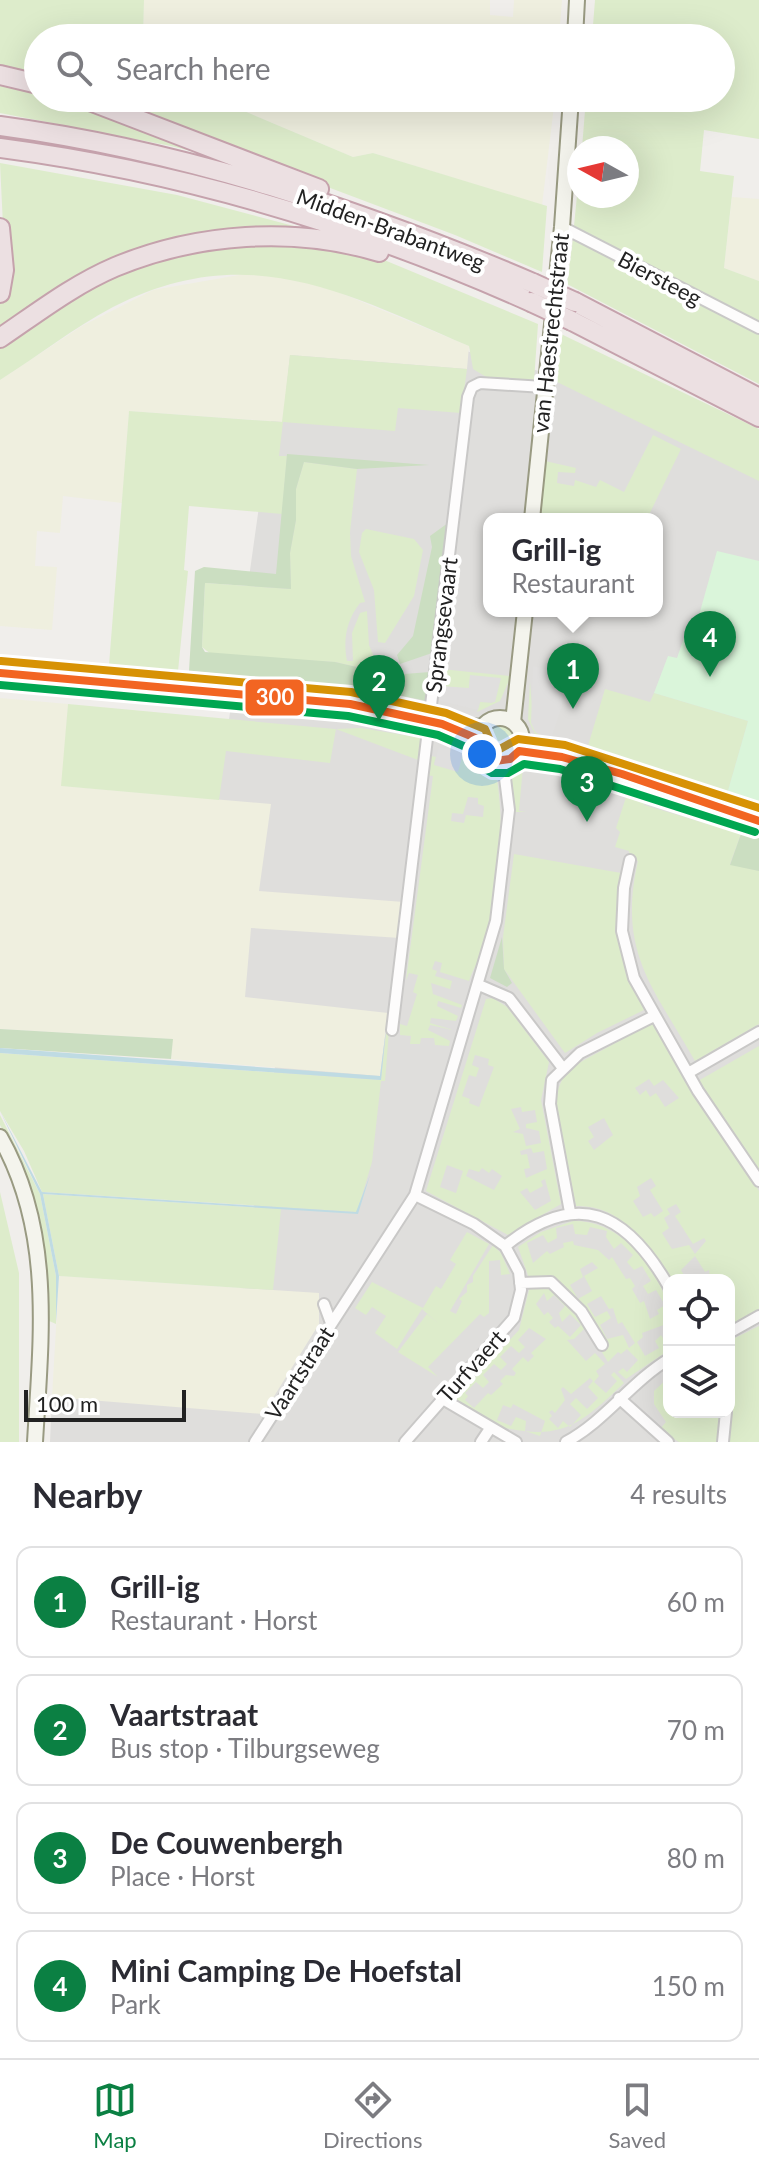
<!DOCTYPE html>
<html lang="en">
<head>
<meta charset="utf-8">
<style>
	:root { --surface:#fff; --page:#f7f7f7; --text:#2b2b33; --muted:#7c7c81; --line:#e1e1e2; --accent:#0b8043 }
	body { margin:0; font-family:Lato,sans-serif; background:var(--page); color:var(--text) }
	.controls { position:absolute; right:24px; bottom:24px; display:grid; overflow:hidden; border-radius:16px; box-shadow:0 8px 32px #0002 }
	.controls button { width:72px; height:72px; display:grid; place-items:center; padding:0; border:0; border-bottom:2px solid var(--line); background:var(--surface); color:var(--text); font:40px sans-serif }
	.compass { position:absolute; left:567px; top:136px; width:72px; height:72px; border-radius:50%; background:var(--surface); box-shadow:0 8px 32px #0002; rotate:278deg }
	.scale { position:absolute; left:24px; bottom:20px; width:162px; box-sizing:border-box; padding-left:8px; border:4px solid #222; border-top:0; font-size:22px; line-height:28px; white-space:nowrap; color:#222; -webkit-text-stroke:6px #fff; paint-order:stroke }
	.you { position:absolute; left:482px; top:754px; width:28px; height:28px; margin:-20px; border:6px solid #fff; border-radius:50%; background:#1a73e8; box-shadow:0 0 0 12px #1a73e833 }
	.badge { display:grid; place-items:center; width:52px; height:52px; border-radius:50%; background:var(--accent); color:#fff; font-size:26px; font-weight:700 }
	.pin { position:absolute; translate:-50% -66px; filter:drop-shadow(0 2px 4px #0008) }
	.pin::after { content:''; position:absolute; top:42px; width:28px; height:24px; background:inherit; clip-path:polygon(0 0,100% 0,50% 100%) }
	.popup { position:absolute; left:483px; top:513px; width:180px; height:104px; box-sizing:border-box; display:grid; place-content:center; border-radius:16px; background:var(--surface); filter:drop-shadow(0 2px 6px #0005); font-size:26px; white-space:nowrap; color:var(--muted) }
	.popup b { font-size:30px; color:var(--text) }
	.popup::after { content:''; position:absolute; left:50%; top:100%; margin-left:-16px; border:16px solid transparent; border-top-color:var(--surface) }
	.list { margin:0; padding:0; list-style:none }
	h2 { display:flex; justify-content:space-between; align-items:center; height:104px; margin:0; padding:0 32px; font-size:34px }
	h2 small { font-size:26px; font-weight:400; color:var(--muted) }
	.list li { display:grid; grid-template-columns:52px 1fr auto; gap:24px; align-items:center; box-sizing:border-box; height:112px; margin:0 16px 16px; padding:0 16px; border:2px solid var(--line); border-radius:16px }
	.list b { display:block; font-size:30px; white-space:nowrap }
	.list p { margin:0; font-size:26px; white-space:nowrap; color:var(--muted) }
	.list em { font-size:26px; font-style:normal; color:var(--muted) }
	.icon { flex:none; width:44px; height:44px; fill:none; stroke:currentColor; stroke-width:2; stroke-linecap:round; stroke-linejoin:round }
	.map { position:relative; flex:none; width:759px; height:1442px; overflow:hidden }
	.search { position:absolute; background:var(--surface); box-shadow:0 8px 32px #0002; left:24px; right:24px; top:24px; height:88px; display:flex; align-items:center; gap:20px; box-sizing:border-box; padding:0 28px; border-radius:44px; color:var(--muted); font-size:30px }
	.sheet { height:616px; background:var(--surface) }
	nav { display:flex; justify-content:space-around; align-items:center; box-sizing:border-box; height:112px; border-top:2px solid var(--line); background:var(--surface); font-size:22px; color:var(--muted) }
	nav a { display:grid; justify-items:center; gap:4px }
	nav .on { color:var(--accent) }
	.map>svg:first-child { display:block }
	.residential { fill:#dfdedc; fill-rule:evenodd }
	.farmland { fill:#efefdf }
	.grass { fill:#ddeccb; fill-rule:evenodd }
	.forest { fill:#cbdec1 }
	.park { fill:#daf5da }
	.parking { fill:#e0dfde }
	.water { fill:#bfdbe3 }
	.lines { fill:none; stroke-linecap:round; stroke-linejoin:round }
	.street-casing { stroke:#c9c8c7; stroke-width:14 }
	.secondary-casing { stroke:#999a82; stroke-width:18 }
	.highway-casing { stroke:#c5a2ac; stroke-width:22 }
	.street { stroke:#fdfcfc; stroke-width:10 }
	.secondary { stroke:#f4f4ed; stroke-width:14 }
	.highway { stroke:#ece0e2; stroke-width:18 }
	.highway-bridge-casing { stroke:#c5a2ac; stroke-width:22; stroke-linecap:butt }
	.highway-bridge { stroke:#ece0e2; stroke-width:18 }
	.bus-1-casing { stroke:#fff; stroke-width:14 }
	.bus-2-casing { stroke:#fff; stroke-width:14 }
	.bus-3-casing { stroke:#fff; stroke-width:14 }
	.bus-1 { stroke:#f26522; stroke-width:8 }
	.bus-2 { stroke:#00a651; stroke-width:8 }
	.bus-3 { stroke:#d79205; stroke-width:8 }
	.labels { text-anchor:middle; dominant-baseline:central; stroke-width:8; stroke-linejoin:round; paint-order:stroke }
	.street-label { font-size:22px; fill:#222; stroke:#fff }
	.line-badge { stroke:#fff; stroke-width:3 }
	.badge-label { font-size:22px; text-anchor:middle; font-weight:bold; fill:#fff }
</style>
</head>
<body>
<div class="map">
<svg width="759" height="1442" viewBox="0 0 759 1442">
	<rect width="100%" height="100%" fill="#f0eeeb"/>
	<path class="residential" d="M283,336L459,349L564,378L759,467V1442H50L52,1397L223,1407L277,1054L196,954ZM489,519H657V611H489ZM669,1280H729V1412H669Z"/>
	<path class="farmland" d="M144,0H490V15L513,17L514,0H562L559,38H143Z
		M213,98H555L542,205L373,153L353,157Z
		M732,197L759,199V281L724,268Z
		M245,274L275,275L326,287L469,346L467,369L290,355L283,422L129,411L122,503L63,496L60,533L37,531L35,566L57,567L52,630L0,626V380L82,326L153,290Z
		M0,698L68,704L62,786L271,804L259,891L404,902L400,938L251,928L245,997L388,1013L380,1076L171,1059L172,1039L0,1029Z
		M59,1276L319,1293V1324L263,1414L52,1397Z"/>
	<path class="grass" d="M0,0H144L143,38H38V80L0,71Z
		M595,0H759V139L704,130L700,171L734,176L724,268L759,281V323L574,226L579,175V196H627V148H582L586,98H721V38H592Z
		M0,78L38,88V98H71L240,163L171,146L0,113Z
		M91,98H213L353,157L373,153L547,206L542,272L455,235Z
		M0,163L177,195L324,234L163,247L0,334V304L6,288Z
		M573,239L759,334V384L567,284Z
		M229,242H295L377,257L538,324L534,381L488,378L473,369L469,346C345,293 247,238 113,307C73,328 38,356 0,380V344L121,270Z
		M561,334L759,429V481L555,381Z
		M290,355L467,369L461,413L398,408L395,431L283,422L279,456H287L282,514L189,506L184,570L188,571L178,671L109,665L129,411L282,422Z
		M653,435L681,449L647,519H541L545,461L576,468L575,473L558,472L557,483L574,486L575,480L596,487L600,480L624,492Z
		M304,462L357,469L350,532L351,556L365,602L360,603C346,621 343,640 347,661H353L352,633L360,613L367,611L369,645L380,672L335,662L212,655L202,647L205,583L291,589L290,553L296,520V489Z
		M366,529L414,539L423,550L414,596L385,643L378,642L374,590L359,552L362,533Z
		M441,669L511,676L500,701L477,712L480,702L493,703L470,676L469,689L440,686Z
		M0,679L311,705L335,715L334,719L0,688Z
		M530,682L534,730L547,738L587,749L605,689L650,702L654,693L748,721L727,794L684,787L535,734L528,719Z
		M68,704L335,729L361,728L421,738L418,760L336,729L330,763L226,751L219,800L61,786Z
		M486 740a14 14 0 1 1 28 0a14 14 0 1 1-28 0Z
		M461,751L476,768L497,779C505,832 500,894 483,946C480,959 473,969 469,981L440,972L442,963L435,961L432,969L437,971L435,976L452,981L450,989L431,983L433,994L462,1005L461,1008L438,1001L437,1006L458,1016L456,1021L431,1018L430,1023L453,1030L430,1025L428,1030L450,1041L449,1046L435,1045L434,1038H421L420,1044H410L411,1036L400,1035V1024L407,1026L417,994L413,992L418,975L409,973L406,980L433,776L423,775L426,755L436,757L434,764L462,754ZM468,797L478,798V804L484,806L483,817L466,815L464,823L451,821L452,813L463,814Z
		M524,763L566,770L523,766L519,811L526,812H513L510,776Z
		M629,788L646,797L644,805L741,834L730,864L759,871V1024L695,1061C654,988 617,953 638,861L630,860L629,851L615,847L620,832L616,828Z
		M514,854L621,873C614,925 623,962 644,1010L597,1033L565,1053L504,969L503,937Z
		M493,998L507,1007L549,1062L541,1100L561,1204L508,1235L426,1191L486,999ZM475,1055L489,1059L488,1065L494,1067L479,1107L469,1103L470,1099L462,1096L469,1075L476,1077L479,1068L472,1065ZM521,1107L522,1112L535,1110L537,1122L526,1124V1128L539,1131L541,1143L526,1146L523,1134L513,1132L520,1129L511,1109ZM531,1148L533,1153L544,1151L547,1169L526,1178L524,1169L530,1168L527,1154L521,1155L520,1151ZM447,1165L463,1171L456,1193L440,1187ZM482,1168L489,1173L492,1169L502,1176L494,1190L466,1176L469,1169L479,1172ZM545,1179L551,1201L535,1210L520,1192L527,1188L530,1193L543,1186L541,1181Z
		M652,1023L759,1191V1312L729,1328V1280H710L709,1270L705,1272L695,1256L681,1270L687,1280H669C650,1245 620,1204 576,1206L554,1099L566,1070ZM649,1079L654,1086L663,1080L679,1098L665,1107L656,1093L650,1097L646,1090L640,1095L635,1088ZM604,1118L613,1135L594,1150L588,1141L594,1137L588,1127ZM651,1178L656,1186L650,1190L663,1211L654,1217L651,1213L643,1217L633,1201L640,1196L637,1187ZM676,1204L681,1212L675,1216L693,1244L704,1238L706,1241L695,1254L689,1245L672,1249L662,1233L669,1228L664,1218L670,1214L667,1209Z
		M387,1025L389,1031L385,1081H381L372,1162L357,1212L42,1192L24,1151L0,1111V1053L381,1080Z
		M759,1046V1171L698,1081Z
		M0,1115L40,1194L56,1276V1324L47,1320C50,1249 35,1187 0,1125Z
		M0,1192L19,1273V1442H0Z
		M43,1194L281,1209L273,1290L59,1276Z
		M573,1221C622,1219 669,1276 669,1323L642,1333L643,1337L637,1342L645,1356L659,1348L655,1341L661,1335L666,1343L669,1342V1350L626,1379L618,1372L623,1368L627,1372L638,1360L627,1349L621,1354L618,1352L608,1362L600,1349L607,1345L589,1312L550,1277L529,1278L518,1247L541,1232ZM573,1224L575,1234L587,1235L590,1227L607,1231L606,1237L614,1249L621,1243L633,1255L627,1262L634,1270L642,1266L651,1281L643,1286L648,1294L656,1290L665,1305L657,1310L659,1314L650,1319L644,1301L640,1303L632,1289L635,1286L630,1278L626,1279L612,1257L609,1260L598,1250L574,1245L573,1241L563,1243L564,1247L550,1254L547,1251L533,1263L527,1243L543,1235L548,1243L557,1238L556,1228ZM592,1262L598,1268L584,1276L592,1291L578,1299L570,1285L583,1277L580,1269ZM601,1296L609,1309L613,1308L618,1324L622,1322L635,1343L629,1348L623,1335L607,1339L600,1325L611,1318L607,1311L595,1317L587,1304Z
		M467,1232L489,1244L450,1311L456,1314L462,1301L459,1299L467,1292V1285L473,1282V1276L493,1245L501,1253L510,1274L501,1275L500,1260L489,1261V1313L484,1317L480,1314L428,1367L438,1377L398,1352L427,1314L440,1325L422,1309L397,1349L375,1333L386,1316L372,1307L366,1315L355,1308L372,1282L423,1308L436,1286L441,1289L456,1264L450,1260Z
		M530,1286L549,1287L587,1326L574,1339L567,1340L586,1361L595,1353L605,1364L596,1371L599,1376L594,1382L606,1393L617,1381L611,1375L614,1372L624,1383C580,1425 561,1442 497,1426C483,1418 466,1411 454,1400L519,1330ZM544,1293L547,1301L554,1295L565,1306L559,1313L562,1322L570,1314L581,1325L570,1337L558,1326L555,1328L549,1322L553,1318L548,1312L544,1315L536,1304ZM529,1328L546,1339L531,1353L534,1356L528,1362L523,1357L512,1369L516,1373L514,1376L506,1375L500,1381L503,1384L491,1395L488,1393L474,1408L465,1400L468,1396L465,1393L476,1382L483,1388L489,1382L483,1375L494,1364L501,1370L507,1364L500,1357L511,1346L519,1353L525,1347L518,1340ZM590,1378L593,1381L588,1387L598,1398L587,1409L576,1398L570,1404L581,1415L570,1427L563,1421L558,1428L549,1419L552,1416L549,1412L552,1410L555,1413L565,1400L561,1389L563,1387L571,1394ZM513,1404L545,1421L540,1436L525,1431L526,1421L516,1417L511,1426L497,1420L503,1405L511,1408Z
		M759,1326V1442H726L731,1416L729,1341Z
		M669,1377V1412H724L721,1442H679L659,1430L666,1422L654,1404V1391Z"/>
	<path class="forest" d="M287,454L429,465L357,469L304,462L296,489V520L290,553L291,589L205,583L202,647L205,652L335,662L391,675L430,672L427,701L353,686L189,671L195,571L204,567L276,574Z
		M448,523L432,653L400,664L397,655L413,636L432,547L430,536Z
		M741,834L759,838V871L730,865Z
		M502,937L504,969L512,983L507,987L490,978Z
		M0,1029L173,1039L171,1059L0,1048Z"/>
	<path class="park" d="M717,551L759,561V803L727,794L748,721L654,693L668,656L677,658L686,632L694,633Z"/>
	<path class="parking" d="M533,666L564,675L562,706L551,739L536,733L531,723Z
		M470,675L501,678L495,702H480L478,710L437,700L440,686L469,688Z
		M439,747L463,754L458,772L434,765Z"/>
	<path class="water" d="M386,1029L381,1080L0,1053V1048L380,1076Z
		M0,1111L42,1192L356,1212L370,1175L358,1214L43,1194L59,1276L56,1322V1276L40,1194Z"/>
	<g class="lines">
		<g class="street-casing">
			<path id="street" d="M562,227L759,328
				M630,860L624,888L622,931L634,978L698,1091L759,1181
				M479,985L509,998L562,1067
				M392,1030L468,397L472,387L480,383L544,387
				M688,1073L759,1032
				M570,1212L550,1104L552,1080L580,1053L654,1016
				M505,1246C578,1188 626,1212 669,1287
				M520,1283L551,1282L581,1311L602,1345
				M324,1304L331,1323
				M729,1333L759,1316
				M441,1398L516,1442
				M619,1398L668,1442
				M255,1442L415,1195L496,921L509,810L503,762
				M405,1442L514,1318L521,1290L519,1272L505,1246L474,1224L415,1195
				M481,1442L489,1430
				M566,1442C605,1421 631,1382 669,1359
				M723,1442L726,1412"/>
		</g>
		<g class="secondary-casing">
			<path id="secondary" d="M575,38L577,0
				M532,519L562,227L571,98
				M0,673L314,699L442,724L482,727
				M478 740a22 22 0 1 1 44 0a22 22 0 1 1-44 0Z
				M513,722L525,611
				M522,742L759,821
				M0,1137C54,1232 41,1337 35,1442"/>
		</g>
		<g class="highway-casing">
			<path id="highway" d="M0,75L38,84
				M82,98L319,189
				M0,126C186,151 362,210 533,283
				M0,148C183,172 364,227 531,302
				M0,228L4,270L0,293
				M575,302L759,398
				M572,321L759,417
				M0,338C37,313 73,285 115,267C197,233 294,226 379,252"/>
		</g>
		<use href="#street" class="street"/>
		<use href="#secondary" class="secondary"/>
		<use href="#highway" class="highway"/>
		<g class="highway-bridge-casing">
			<path id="highway-bridge" d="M533,283L575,302
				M531,302L572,321"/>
		</g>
		<use href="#highway-bridge" class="highway-bridge"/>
		<g class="bus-1-casing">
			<path id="bus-1" d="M0,673L350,704L442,724L478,739L481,751L495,761L510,759L519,751L562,757L622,774L759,821"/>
		</g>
		<g class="bus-2-casing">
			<path id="bus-2" d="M0,685L348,716L438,735L468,748L477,764L492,773H508L524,764L560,769L755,832"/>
		</g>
		<g class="bus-3-casing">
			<path id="bus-3" d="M1,661L351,692L446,713L485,729L492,745L498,750L518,739L565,745L759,808"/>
		</g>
		<use href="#bus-1" class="bus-1"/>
		<use href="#bus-2" class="bus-2"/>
		<use href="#bus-3" class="bus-3"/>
	</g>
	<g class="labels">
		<g class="street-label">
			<text transform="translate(391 229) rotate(20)">Midden-Brabantweg</text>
			<text transform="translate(660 278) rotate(28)">Biersteeg</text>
			<text transform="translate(550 333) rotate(-84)">van Haestrechtstraat</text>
			<text transform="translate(441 625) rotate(-83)">Sprangsevaart</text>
			<text transform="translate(471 1366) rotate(-48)">Turfvaert</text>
			<text transform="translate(299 1373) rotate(-57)">Vaartstraat</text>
		</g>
	</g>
	<rect class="line-badge" x="244" y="678" width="61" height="39" rx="8" fill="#f26522"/>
	<g class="badge-label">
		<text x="275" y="705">300</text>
	</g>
</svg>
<div class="controls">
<button><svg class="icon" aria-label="locate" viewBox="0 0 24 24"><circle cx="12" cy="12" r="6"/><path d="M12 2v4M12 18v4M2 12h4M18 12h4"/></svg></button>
<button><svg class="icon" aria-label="layers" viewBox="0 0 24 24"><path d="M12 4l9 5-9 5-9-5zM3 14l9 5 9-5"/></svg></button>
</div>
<svg class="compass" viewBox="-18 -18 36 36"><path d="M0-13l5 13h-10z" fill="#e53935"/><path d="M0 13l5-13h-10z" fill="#7c7c81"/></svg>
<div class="scale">100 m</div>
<div class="you"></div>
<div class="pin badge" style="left:573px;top:709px">1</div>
<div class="popup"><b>Grill-ig</b>Restaurant</div>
<div class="pin badge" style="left:379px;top:721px">2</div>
<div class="pin badge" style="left:587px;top:822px">3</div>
<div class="pin badge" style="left:710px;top:677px">4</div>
<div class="search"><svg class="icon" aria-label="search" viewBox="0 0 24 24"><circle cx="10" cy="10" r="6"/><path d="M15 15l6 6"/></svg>Search here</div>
</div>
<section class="sheet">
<h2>Nearby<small>4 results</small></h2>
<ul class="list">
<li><span class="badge">1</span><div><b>Grill-ig</b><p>Restaurant · Horst</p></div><em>60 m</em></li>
<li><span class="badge">2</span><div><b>Vaartstraat</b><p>Bus stop · Tilburgseweg</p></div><em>70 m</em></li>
<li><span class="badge">3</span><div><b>De Couwenbergh</b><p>Place · Horst</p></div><em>80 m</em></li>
<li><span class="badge">4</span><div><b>Mini Camping De Hoefstal</b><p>Park</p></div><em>150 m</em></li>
</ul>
</section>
<nav>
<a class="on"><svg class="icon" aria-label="map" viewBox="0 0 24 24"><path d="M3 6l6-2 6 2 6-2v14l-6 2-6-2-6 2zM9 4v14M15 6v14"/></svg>Map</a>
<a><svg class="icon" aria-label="directions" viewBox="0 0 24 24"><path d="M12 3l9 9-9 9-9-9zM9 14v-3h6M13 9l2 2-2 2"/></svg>Directions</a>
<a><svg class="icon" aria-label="saved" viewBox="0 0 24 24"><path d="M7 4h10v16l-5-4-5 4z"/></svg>Saved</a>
</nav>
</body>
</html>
